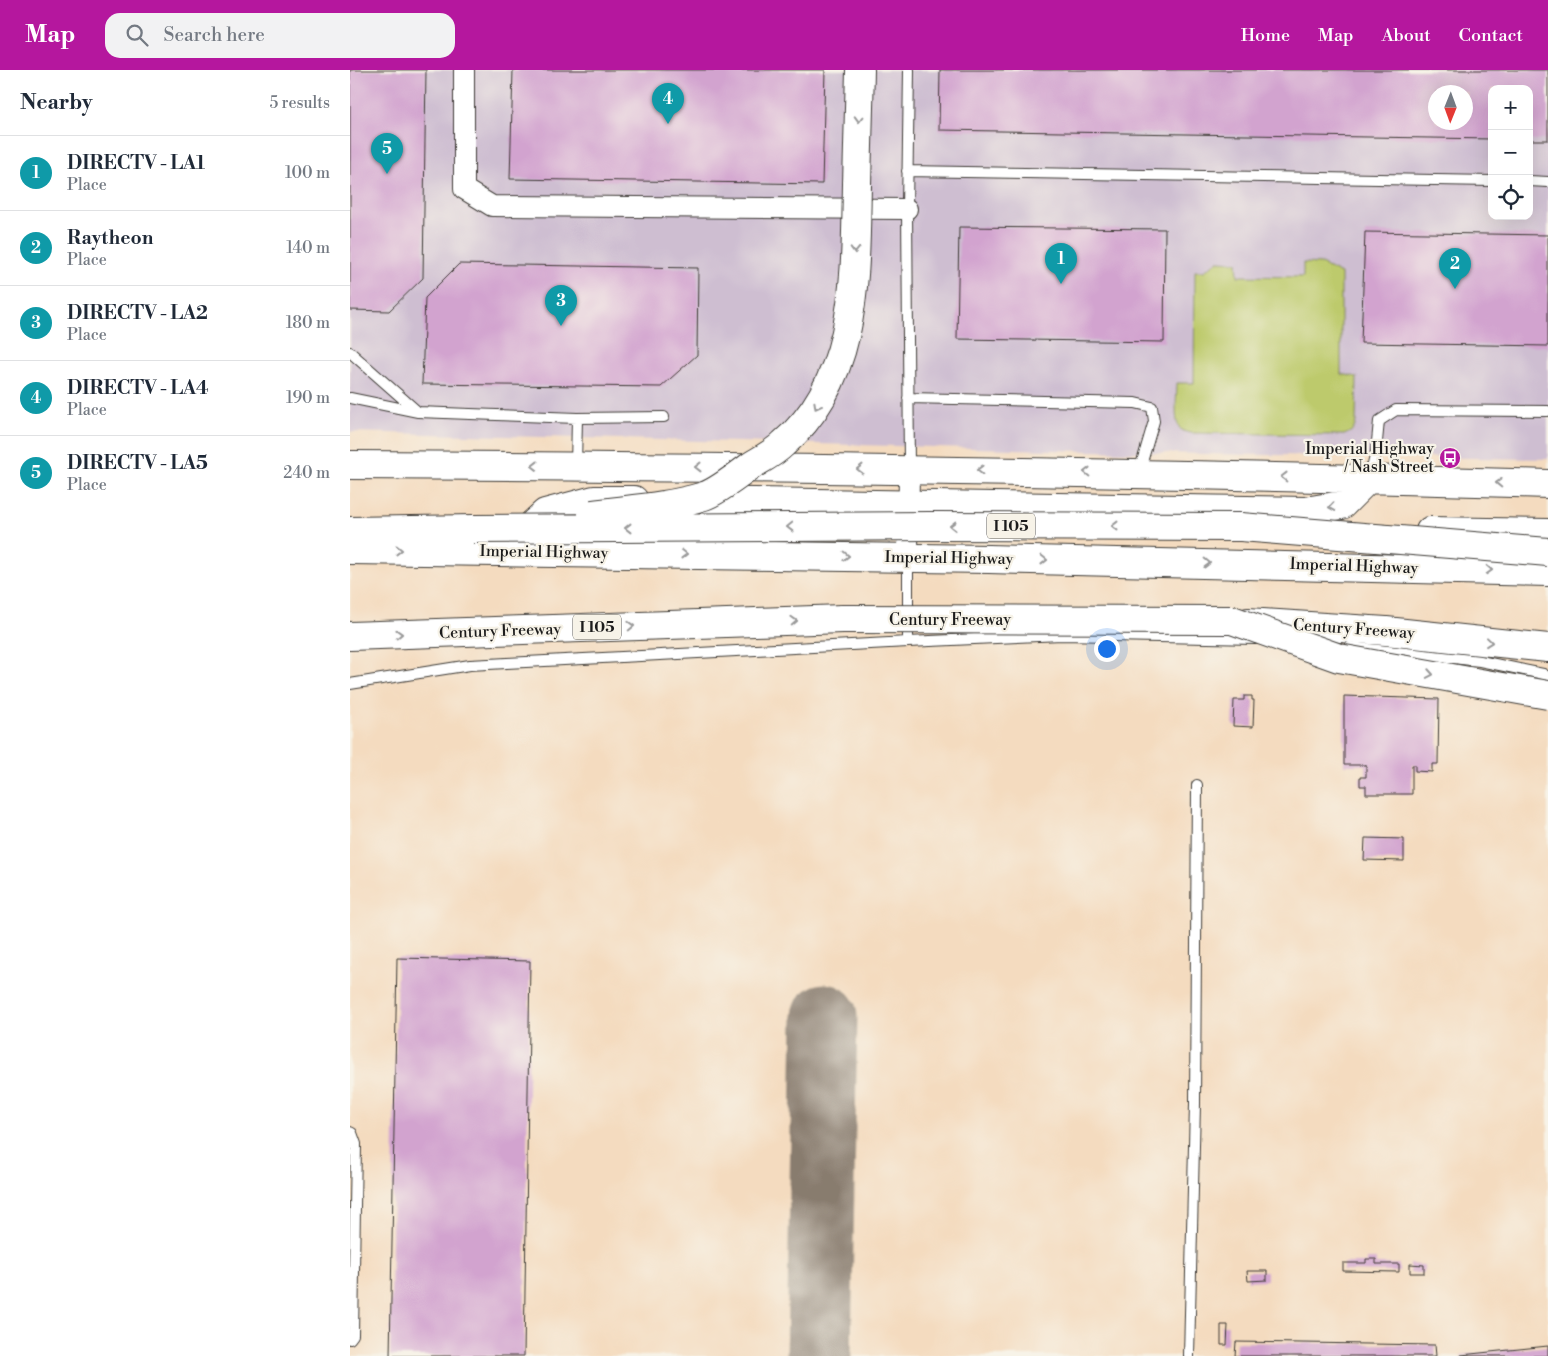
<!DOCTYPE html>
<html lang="en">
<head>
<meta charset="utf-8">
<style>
	:root { --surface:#fff; --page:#f2f2f3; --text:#1f2937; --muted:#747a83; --line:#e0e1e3; --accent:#b5179e }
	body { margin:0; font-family:"Libre Bodoni",serif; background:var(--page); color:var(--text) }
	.controls { position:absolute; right:15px; top:15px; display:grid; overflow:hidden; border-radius:10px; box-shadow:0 5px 20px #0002 }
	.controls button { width:45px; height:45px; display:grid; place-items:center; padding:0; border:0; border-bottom:1px solid var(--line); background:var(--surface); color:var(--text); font:25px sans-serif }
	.compass { position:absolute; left:1078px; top:15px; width:45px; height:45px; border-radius:50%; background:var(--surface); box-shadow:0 5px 20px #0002; rotate:181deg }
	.you { position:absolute; left:756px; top:578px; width:18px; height:18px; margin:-12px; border:4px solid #fff; border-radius:50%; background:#1a73e8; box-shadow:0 0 0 8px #1a73e833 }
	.badge { display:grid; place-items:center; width:32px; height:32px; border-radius:50%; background:var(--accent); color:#fff; font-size:16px; font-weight:700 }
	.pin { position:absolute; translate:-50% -41px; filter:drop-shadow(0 1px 2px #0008) }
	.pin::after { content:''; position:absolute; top:26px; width:18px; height:15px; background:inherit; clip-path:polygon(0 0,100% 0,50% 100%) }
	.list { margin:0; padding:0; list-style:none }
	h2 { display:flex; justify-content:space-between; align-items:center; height:65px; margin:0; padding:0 20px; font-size:21px }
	h2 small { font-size:16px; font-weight:400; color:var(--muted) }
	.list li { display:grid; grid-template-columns:32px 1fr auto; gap:15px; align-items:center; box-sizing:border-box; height:75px; padding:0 20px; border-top:1px solid var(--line) }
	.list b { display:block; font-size:19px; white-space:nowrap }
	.list p { margin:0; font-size:16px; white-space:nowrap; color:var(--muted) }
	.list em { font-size:16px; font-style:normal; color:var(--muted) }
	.icon { flex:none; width:28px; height:28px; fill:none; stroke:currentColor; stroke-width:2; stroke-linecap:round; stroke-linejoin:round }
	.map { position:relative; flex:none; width:1198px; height:1286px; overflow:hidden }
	header { display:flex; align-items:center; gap:30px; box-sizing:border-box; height:70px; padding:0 25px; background:var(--accent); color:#fff }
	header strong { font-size:24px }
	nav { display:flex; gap:28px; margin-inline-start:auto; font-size:18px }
	.search { width:350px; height:45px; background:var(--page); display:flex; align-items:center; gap:12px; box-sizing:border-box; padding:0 18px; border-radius:15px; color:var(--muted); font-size:19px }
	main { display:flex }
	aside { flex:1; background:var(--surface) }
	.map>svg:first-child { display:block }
	.industrial { fill:#cebed1; fill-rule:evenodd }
	.green { fill:#bdca6c; stroke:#6c7344 }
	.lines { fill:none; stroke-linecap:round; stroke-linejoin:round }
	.taxiway { stroke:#887c6e; stroke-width:65 }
	.building { fill:#d2a3cf; fill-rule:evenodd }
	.lane-casing { stroke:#3c3934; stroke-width:12 }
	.street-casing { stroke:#3c3934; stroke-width:22 }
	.primary-casing { stroke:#3c3934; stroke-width:30 }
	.highway-casing { stroke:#3c3934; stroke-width:30 }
	.lane { stroke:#fff; stroke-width:10 }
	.street { stroke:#fff; stroke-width:20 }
	.primary { stroke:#fff; stroke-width:28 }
	.highway { stroke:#fff; stroke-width:28 }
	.highway-bridge-casing { stroke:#3c3934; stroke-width:30; stroke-linecap:butt }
	.highway-bridge { stroke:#fff; stroke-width:28 }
	.oneway { stroke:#999 }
	.labels { text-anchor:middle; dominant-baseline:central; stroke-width:4.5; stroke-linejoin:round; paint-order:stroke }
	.shield { fill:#f7f3e8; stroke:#5e5c59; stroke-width:1 }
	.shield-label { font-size:15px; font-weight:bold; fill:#1c1c1c }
	.poi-label { font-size:16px; fill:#1c1c1c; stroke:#f7f3e8; text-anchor:end }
	.street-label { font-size:16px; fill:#1c1c1c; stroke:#f7f3e8 }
</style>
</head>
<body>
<header>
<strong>Map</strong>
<div class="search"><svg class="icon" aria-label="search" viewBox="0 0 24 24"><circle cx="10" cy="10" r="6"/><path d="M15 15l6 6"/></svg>Search here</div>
<nav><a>Home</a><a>Map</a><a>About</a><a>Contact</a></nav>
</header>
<main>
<aside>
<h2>Nearby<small>5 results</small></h2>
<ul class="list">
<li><span class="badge" style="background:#0f9aa8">1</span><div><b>DIRECTV - LA1</b><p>Place</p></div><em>100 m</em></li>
<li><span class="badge" style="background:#0f9aa8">2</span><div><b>Raytheon</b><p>Place</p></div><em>140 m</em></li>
<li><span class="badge" style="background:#0f9aa8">3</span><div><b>DIRECTV - LA2</b><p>Place</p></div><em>180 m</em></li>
<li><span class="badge" style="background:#0f9aa8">4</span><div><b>DIRECTV - LA4</b><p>Place</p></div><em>190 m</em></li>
<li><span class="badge" style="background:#0f9aa8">5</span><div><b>DIRECTV - LA5</b><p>Place</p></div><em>240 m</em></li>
</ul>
</aside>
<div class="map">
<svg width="1198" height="1286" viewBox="0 0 1198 1286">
	<rect width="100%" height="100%" fill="#f7f3e8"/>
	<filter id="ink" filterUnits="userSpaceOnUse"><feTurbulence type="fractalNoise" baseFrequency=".02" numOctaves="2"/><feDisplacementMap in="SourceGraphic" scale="10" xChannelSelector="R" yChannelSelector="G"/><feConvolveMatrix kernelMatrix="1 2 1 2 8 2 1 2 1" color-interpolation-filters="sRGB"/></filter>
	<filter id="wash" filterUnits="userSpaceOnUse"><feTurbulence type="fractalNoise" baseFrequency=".0096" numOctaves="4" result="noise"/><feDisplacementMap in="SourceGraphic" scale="20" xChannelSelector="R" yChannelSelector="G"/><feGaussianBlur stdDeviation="1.12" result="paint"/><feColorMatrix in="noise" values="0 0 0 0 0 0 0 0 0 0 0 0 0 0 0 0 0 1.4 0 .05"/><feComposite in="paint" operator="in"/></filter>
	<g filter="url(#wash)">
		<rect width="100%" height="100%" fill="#f4dbbf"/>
		<path class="industrial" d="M0,0H1198V389L855,384L0,362ZM1142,19H1179V146H1142ZM1086,22H1116V52H1086Z"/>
		<path class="green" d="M868,191L887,192L888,206L953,207V193L971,194L991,204V304L1007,307L1006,351C1005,359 1002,362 994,365L840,363C836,362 831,361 829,357C824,350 827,323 827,313H844L845,201H854Z"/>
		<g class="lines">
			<path class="taxiway" d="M469,1286L475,946"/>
		</g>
		<g id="blocks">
			<path class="building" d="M0,0H76L73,208L39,241L0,240Z
				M163,0H475L472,114L160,109Z
				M590,0H1198V70H1179V19H1142V69L589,60ZM1086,22H1116V52H1086Z
				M609,157L815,159L814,272L607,269Z
				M1015,162L1198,165V276L1011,273Z
				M109,194L348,198L347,285L311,317L72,314L75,228Z
				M894,626H902V630H904L903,657L883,656L884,630H894Z
				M994,626L1089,629L1088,694H1082V702L1065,701V695H1062V724H1016V716H1010V707H1016V695H994Z
				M1015,768L1054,769V791L1014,790Z
				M47,888L180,891L174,1286H40Z
				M1016,1189H1026V1194H1049V1202L993,1201V1193H1016Z
				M1060,1194L1074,1195V1203H1060Z
				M897,1201H917V1210L898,1211Z
				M871,1255H878L877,1275H871Z
				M886,1272L1085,1275L1086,1286H885Z
				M1198,1276V1286H1111V1285Z"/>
		</g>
	</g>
	<g filter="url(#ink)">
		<use href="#blocks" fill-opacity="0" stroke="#3c3934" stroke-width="1"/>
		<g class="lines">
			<g class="lane-casing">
				<path id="lane" d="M557,101L1142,111
					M1179,111L1198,112
					M0,282L68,342L227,348L226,396
					M0,328L68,342
					M558,328L785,333L802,337L804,351L789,402
					M227,348L314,347
					M559,399L557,139L559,0
					M1020,407L1026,382L1029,351L1046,340L1198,341
					M558,488V572
					M1000,577L1130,591L1193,604L1198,607
					M0,614L120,595L558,572L712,565L906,569
					M0,1062L2,1063L6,1074L3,1265L0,1269
					M839,1286L845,1034L847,715"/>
			</g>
			<g class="street-casing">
				<path id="street" d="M114,0V119L142,136L557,139
					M558,487L559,399"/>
			</g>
			<g class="primary-casing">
				<path id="primary" d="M0,395C399,397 799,402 1198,414
					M337,431L955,441L992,435L1019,408
					M166,471L172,464L195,443L244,430H284
					M0,480C399,484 799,491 1198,502"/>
			</g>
			<g class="highway-casing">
				<path id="highway" d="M507,114L510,0
					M0,461L124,459
					M1080,461L1198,463
					M898,552L1036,561L1198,578
					M0,566L493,549"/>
			</g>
			<use href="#lane" class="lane"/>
			<use href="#street" class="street"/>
			<use href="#primary" class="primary"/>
			<use href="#highway" class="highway"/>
			<g class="highway-bridge-casing">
				<path id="highway-bridge" d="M242,444C279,439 318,437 354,426C367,422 390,404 402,395C412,389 424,383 433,374C509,309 505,205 507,114
					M124,459L581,456L891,457L1198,482
					M493,549L882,550L989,588L1198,625"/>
			</g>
			<use href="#highway-bridge" class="highway-bridge"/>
		</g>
		<defs><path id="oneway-chevron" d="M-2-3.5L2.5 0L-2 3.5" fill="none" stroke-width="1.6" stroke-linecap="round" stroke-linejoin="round" transform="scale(1.25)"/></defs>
		<g class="oneway">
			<use href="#oneway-chevron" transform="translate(509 49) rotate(92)"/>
			<use href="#oneway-chevron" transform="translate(505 180) rotate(91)"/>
			<use href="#oneway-chevron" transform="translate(467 336) rotate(119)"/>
			<use href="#oneway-chevron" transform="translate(185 396) rotate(-180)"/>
			<use href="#oneway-chevron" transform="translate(348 397) rotate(-180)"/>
			<use href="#oneway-chevron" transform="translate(510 399) rotate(-180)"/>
			<use href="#oneway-chevron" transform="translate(630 400) rotate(-179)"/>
			<use href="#oneway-chevron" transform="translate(737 402) rotate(-179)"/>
			<use href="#oneway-chevron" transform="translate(934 407) rotate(-179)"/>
			<use href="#oneway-chevron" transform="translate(1149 413) rotate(-178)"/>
			<use href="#oneway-chevron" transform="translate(982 437) rotate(171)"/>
			<use href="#oneway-chevron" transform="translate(603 456) rotate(-180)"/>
			<use href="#oneway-chevron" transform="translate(765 456) rotate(-180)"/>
			<use href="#oneway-chevron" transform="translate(440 457) rotate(179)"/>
			<use href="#oneway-chevron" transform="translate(278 458) rotate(180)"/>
			<use href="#oneway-chevron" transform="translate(49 480) rotate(1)"/>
			<use href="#oneway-chevron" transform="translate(334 484) rotate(1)"/>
			<use href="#oneway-chevron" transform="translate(496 486) rotate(1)"/>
			<use href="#oneway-chevron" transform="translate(694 490) rotate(1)"/>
			<use href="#oneway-chevron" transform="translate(857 493) rotate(1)"/>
			<use href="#oneway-chevron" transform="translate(1139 500) rotate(2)"/>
			<use href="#oneway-chevron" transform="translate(444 551) rotate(-2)"/>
			<use href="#oneway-chevron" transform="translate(281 556) rotate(-2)"/>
			<use href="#oneway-chevron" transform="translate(49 564) rotate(-2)"/>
			<use href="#oneway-chevron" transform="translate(1139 572) rotate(6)"/>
			<use href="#oneway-chevron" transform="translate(1080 604) rotate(10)"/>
		</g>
	</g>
	<defs>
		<g id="bus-disc" transform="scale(1.125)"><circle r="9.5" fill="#b5179e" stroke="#f7f3e8"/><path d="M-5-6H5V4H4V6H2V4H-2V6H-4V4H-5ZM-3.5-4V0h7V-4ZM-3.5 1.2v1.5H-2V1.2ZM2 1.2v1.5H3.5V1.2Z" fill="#fff"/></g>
	</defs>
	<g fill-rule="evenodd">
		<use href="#bus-disc" x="1100" y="388"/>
	</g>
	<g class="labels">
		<g class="shield">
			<rect x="637" y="443.5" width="48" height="25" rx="4"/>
			<rect x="223" y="544.5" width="48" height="25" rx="4"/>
		</g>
		<g class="shield-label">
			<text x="661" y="456">I 105</text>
			<text x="247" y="557">I 105</text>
		</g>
		<g class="poi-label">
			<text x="1084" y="379">Imperial Highway<tspan x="1084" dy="18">/ Nash Street</tspan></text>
		</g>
		<g class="street-label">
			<text transform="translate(194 482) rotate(1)">Imperial Highway</text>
			<text transform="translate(599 488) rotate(1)">Imperial Highway</text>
			<text transform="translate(1004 496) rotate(2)">Imperial Highway</text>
			<text x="600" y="550">Century Freeway</text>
			<text transform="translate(1004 559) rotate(4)">Century Freeway</text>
			<text transform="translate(150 561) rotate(-2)">Century Freeway</text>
		</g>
	</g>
</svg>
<div class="controls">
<button>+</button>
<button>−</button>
<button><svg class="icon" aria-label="locate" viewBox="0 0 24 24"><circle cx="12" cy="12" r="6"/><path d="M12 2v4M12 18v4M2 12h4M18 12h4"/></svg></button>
</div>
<svg class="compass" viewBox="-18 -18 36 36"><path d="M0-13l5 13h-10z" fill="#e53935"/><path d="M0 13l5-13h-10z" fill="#747a83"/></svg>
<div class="you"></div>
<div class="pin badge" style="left:711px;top:214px;background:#0f9aa8">1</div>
<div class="pin badge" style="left:1105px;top:219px;background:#0f9aa8">2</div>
<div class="pin badge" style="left:211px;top:256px;background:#0f9aa8">3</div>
<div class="pin badge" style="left:318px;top:54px;background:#0f9aa8">4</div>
<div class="pin badge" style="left:37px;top:104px;background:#0f9aa8">5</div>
</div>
</main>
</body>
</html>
